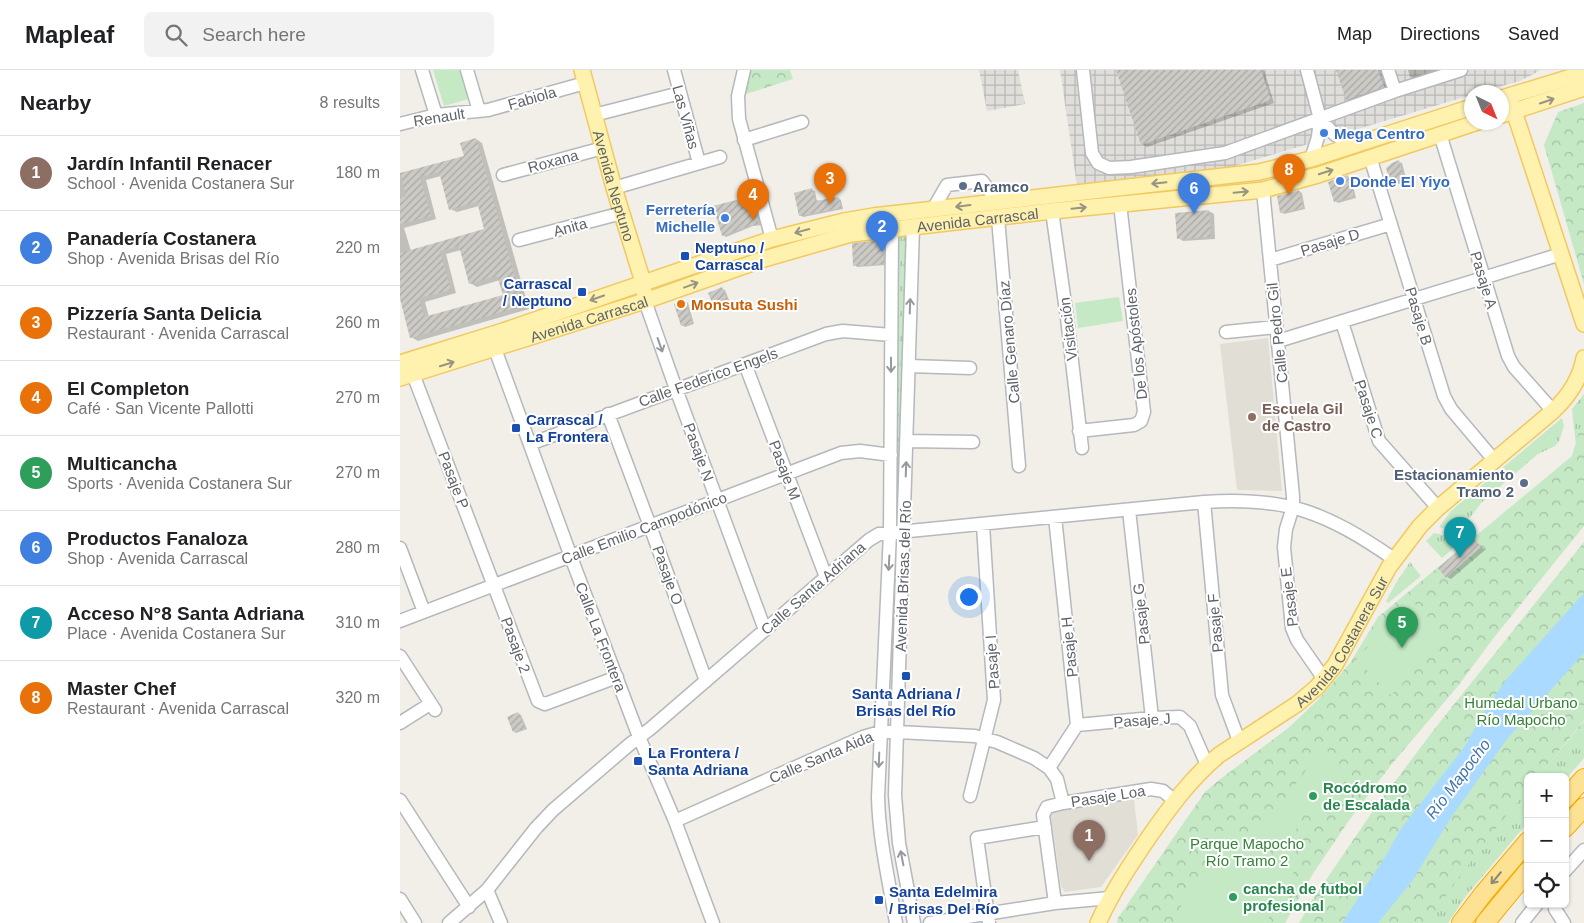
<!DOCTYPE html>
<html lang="en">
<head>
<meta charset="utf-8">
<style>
	:root { --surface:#fff; --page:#f2f2f2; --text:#202124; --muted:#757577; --line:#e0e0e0; --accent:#db2777 }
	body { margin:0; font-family:Helvetica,sans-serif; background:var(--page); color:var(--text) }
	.controls { position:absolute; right:15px; bottom:15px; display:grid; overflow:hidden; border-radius:8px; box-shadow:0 1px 4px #0004 }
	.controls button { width:45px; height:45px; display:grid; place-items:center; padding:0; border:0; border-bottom:1px solid var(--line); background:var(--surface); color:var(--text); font:25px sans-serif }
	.compass { position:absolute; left:1064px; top:15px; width:45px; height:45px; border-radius:50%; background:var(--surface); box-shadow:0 1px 4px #0004; rotate:137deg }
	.you { position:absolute; left:568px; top:526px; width:18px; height:18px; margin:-12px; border:4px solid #fff; border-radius:50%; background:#1a73e8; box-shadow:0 0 0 8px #1a73e833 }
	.badge { display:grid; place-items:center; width:32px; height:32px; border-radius:50%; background:var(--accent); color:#fff; font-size:16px; font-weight:700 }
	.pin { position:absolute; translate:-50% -41px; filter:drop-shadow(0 1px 2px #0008) }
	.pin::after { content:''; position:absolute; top:26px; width:18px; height:15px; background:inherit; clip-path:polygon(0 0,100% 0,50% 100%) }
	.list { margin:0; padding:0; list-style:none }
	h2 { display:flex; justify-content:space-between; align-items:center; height:65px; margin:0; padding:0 20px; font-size:21px }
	h2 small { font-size:16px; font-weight:400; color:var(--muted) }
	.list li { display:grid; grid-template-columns:32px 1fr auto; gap:15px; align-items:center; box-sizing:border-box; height:75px; padding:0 20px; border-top:1px solid var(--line) }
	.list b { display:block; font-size:19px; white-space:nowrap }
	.list p { margin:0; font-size:16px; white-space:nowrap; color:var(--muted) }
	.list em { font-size:16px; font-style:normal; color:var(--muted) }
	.icon { flex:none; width:28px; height:28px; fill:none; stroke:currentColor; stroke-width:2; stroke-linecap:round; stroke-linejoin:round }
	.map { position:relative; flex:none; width:1184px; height:853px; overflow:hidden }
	header { display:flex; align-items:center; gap:30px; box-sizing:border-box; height:70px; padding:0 25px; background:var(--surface); border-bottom:1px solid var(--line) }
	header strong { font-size:24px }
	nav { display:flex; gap:28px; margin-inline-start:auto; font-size:18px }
	.search { width:350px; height:45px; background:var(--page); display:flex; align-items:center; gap:12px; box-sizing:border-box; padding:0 18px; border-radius:8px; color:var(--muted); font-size:19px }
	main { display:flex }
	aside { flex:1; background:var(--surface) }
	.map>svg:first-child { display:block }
	.industrial { fill:url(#industrial-grid) }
	.education { fill:#e1ded6 }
	.grass { fill:url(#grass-tufts) }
	.park { fill:url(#park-crowns) }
	.pitch { fill:#c5e8c5 }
	.water { fill:#aadaff }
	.shadow { fill:#0003; fill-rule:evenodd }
	.building { fill:url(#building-hatch); fill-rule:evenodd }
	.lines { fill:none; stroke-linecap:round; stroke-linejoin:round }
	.minor-casing { stroke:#b5b8bc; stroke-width:15 }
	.major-casing { stroke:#f2c960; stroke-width:18 }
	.highway-casing { stroke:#f9ab00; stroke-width:20 }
	.minor { stroke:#fff; stroke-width:12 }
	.major { stroke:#fff2af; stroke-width:15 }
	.highway { stroke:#fde293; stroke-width:18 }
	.oneway { stroke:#979581 }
	.oneway2 { stroke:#979a9d }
	.oneway3 { stroke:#8e8975 }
	.shop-dot { fill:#3f7fe0; stroke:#fff; stroke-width:2 }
	.service-dot { fill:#5c6f8a; stroke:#fff; stroke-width:2 }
	.transit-dot { fill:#1a4fb4; stroke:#fff; stroke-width:2 }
	.food-dot { fill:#e8710a; stroke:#fff; stroke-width:2 }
	.education-dot { fill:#8d6e63; stroke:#fff; stroke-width:2 }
	.leisure-dot { fill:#2e9e5b; stroke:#fff; stroke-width:2 }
	.labels { text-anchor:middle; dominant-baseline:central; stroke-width:4; stroke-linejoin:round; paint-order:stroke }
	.street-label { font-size:15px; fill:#5f6368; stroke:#fff }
	.shop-label { font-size:15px; font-weight:bold; fill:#366cbe; stroke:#fff; text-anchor:start }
	.service-label { font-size:15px; font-weight:bold; fill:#4e5e75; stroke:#fff; text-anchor:start }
	.transit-label { font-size:15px; font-weight:bold; fill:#164399; stroke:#fff; text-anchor:start }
	.food-label { font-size:15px; font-weight:bold; fill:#c56008; stroke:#fff; text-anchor:start }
	.education-label { font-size:15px; font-weight:bold; fill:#785e54; stroke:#fff; text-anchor:start }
	.park-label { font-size:15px; fill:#348238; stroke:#fff }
	.leisure-label { font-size:15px; font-weight:bold; fill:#27864d; stroke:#fff; text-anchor:start }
	.water-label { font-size:16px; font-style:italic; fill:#4174aa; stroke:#fff }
</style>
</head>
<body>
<header>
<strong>Mapleaf</strong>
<div class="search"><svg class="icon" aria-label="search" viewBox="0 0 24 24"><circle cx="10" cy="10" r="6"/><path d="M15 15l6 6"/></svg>Search here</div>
<nav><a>Map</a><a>Directions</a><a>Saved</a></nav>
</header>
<main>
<aside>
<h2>Nearby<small>8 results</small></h2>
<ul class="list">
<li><span class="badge" style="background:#8d6e63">1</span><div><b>Jardín Infantil Renacer</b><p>School · Avenida Costanera Sur</p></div><em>180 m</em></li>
<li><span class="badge" style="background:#3f7fe0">2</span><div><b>Panadería Costanera</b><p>Shop · Avenida Brisas del Río</p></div><em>220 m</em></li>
<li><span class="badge" style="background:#e8710a">3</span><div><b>Pizzería Santa Delicia</b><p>Restaurant · Avenida Carrascal</p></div><em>260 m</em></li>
<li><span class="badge" style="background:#e8710a">4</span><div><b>El Completon</b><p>Café · San Vicente Pallotti</p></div><em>270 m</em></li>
<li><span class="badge" style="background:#2e9e5b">5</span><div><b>Multicancha</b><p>Sports · Avenida Costanera Sur</p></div><em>270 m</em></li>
<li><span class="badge" style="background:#3f7fe0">6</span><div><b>Productos Fanaloza</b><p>Shop · Avenida Carrascal</p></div><em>280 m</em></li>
<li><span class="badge" style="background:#0f9aa8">7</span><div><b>Acceso N°8 Santa Adriana</b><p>Place · Avenida Costanera Sur</p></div><em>310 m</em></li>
<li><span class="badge" style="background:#e8710a">8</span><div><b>Master Chef</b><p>Restaurant · Avenida Carrascal</p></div><em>320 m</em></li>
</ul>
</aside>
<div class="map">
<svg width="1184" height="853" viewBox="0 0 1184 853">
	<defs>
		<pattern id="industrial-grid" width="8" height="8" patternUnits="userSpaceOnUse" patternTransform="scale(1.25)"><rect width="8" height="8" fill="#e0deda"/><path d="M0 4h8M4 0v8" fill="none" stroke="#b9b8b5"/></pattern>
		<pattern id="grass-tufts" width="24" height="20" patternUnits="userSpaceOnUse" patternTransform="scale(1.25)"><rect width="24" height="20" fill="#c5e8c5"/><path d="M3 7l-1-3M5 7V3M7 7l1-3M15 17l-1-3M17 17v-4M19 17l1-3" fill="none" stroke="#a3c0a4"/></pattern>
		<pattern id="park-crowns" width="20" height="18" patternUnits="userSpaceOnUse" patternTransform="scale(1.25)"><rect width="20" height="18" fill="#c5e8c5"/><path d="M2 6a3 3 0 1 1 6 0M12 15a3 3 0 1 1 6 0" fill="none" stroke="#a3c0a4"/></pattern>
		<pattern id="building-hatch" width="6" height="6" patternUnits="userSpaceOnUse" patternTransform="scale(1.25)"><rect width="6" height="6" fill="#cccac5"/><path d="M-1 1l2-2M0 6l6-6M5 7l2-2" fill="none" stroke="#a9a8a4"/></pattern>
	</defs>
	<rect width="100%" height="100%" fill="#f1efe8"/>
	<path class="industrial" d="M579,0H618L625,34L587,41Z
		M660,0H1141L1120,11L1080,22H1072L1071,25L818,101L677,116Z"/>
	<path class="education" d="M868,268L882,421L837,420L820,274Z
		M734,729L738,765L701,817L665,822L661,816L650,740Z"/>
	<path class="grass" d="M503,165L506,168L500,451H495L498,167Z
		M1184,324V360L1177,384L1172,339Z
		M1162,348L1164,356L1159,371L1155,376L1138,384L1081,433C1071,448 1058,464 1039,457L1051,441Z
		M1066,459L1075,460L1042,488L1026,471L1034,463L1051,467Z
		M1010,492L1021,506L988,533L986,531L996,513Z
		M1184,651V688L1165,710V707H1138Z
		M1128,719V752L1066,826L1048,853H1023L1064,796Z"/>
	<path class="park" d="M349,0H390L393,9L343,25Z
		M1184,33V214L1144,75L1158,42Z
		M1184,345V456L1092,570L1058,616L991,695L950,749L914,802L885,853H717L718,848L805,722L819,710L887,659L917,631L950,593L978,547L1172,386Z
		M1184,472V650L1138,707H1128V719C1093,762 1058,805 1029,853H899L913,829L975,738L1036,657Z"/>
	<path class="pitch" d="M33,0H60L68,29L44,36Z
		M719,227L723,251L678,258L675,233Z
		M1013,532L1048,567L991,625L956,589Z
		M926,678L944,712L926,749L899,744L891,790L855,768L920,682Z
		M823,760L895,800L866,853H772Z"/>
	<path class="water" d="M1184,523V583L1107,669L1050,749L1012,811L978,853H942L985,787L1000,760L1065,676L1082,645L1105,611Z"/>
	<path class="shadow" d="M718,0H864L874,33L747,77L742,74Z
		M937,0H981L988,19L951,32L947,30Z
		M1008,0H1050L1016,11L1010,7Z
		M76,69L82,73L129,239L18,271L11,267L0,224V104L65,86ZM41,106L50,139L57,142L79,136L86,160L11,181L4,158L36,149L26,110ZM61,180L70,213L77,217L100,210L104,226L29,247L25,232L56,223L46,184Z
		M999,92L1002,93L1007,112L994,115L992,114Z
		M948,107L951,108L956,128L938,133L935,131Z
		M412,120L415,121L417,132L438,128L441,130L443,139L403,147L400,145Z
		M899,121L902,123L905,139L884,144L881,142Z
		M352,127L354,129L362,155L353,156L326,167L323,165Z
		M809,141L814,144L815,169L783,171L778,168Z
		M482,171L486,176V195L457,197L455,195Z
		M322,219L325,220L331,235L318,240L316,239Z
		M285,231L288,233L294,254L285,257L282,255Z
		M1074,470L1085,480L1051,509L1047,507Z
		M118,643L121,645L127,659L116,663L114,661Z"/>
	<path class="building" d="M716,0H861L871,30L741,75Z
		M936,0H978L984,17L946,30Z
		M76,68L123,236L10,268L0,229V183L84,159L77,132L49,140L39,102L20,107L31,146L0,154V127L6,126L0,103L64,86L60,73ZM59,176L69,214L97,206L103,225L24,247L19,228L51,220L40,181Z
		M999,90L1005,111L991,115L986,98L992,93Z
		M948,105L954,126L934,132L928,112Z
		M412,118L415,131L439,127L441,138L399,146L394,123Z
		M899,120L903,138L880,143L877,126Z
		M352,126L359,154L351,156V155L322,166L313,136Z
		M809,140L811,167L777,169L775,143Z
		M482,170L484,173V194L453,196L452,173Z
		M322,217L329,234L315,239L308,223Z
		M285,230L292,253L281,256L274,234Z
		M1074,468L1081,477L1046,508L1038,498Z
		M118,642L125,658L113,662L107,647Z"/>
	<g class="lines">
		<g class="minor-casing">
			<path id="minor" d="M22,0L36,45
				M67,0L79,41
				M274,0L299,93
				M344,0L338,26L339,49L372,169
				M683,0L692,83L698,93L709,98L731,97L825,83L995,21L1061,0
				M907,0L920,49L918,67L911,89
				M988,0L995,21
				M194,45L280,23
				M920,49L934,64L952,76
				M0,54L36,45L88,40L185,13
				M1040,64L1108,286L1114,297L1153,341
				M344,70L402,52
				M970,87L1044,326L1051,339L1094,390
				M103,105L203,78
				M214,118L320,87
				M863,120L893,426V437L886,459L884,477L892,558L897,570L924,609
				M533,139L547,115L582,111L598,132
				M652,141L667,248L682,378
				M598,148L619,396
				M513,157L495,725L499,773L514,853
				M492,159L490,463L478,727C479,770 489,811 496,853
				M119,170L222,143
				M870,190L991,154
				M245,231L276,319L365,560
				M942,252L979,371L1038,438
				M826,262L876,257
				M878,271L1161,184
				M95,279L174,495L239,667L275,751L313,853
				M345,294L426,507
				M509,296L570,298
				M13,304L138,631L145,634L217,607
				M208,344L250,456L306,611
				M679,361L734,355L741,351L744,342L720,134
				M507,371L573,372
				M130,374L426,264L443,261L491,265
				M804,432L822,625L839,671
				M729,440L752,648
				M0,478L24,542
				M0,551L441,383L460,381L491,385
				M0,586L35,640
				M0,653L30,634
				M677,655L752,648L780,647L790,656L807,695
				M649,698L677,655L655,447
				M570,726L594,630L583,455
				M0,730L69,837
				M275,751L463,667L480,662H498L575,666L597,672L634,688L649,698L657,709L663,733
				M1165,801L1184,780
				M87,820L101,853
				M0,829L15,853
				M655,833L643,745L647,737L663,733L751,719L763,721L775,731
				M1155,839L1164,853
				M49,853L87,820L136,758L153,740L230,674L250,659L469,470L479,464L804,432C887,426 927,443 994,489
				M530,853L655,833L710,828
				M589,853L577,768L645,757
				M1122,853L1137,834"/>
		</g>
		<g class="major-casing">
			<g id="major">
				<path id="s1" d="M182,0L214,118L243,212L244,222"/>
				<path d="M1109,26L1184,254"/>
				<path d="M1102,28L1184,3"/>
				<path d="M1102,45L1184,18"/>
				<path d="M0,293L103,261L372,169L444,151L473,146L859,102L911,89L1072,37"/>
				<path id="s2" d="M0,308L245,231L364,189L451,164L652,141L863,120L918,105L1078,52"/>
				<path id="s3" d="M698,853C712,822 730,795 749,767C770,737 791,708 819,685L897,634L917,617L935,595L989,497L1020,456L1038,438L1153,341C1169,326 1180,310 1184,288"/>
			</g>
		</g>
		<g class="highway-casing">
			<path id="highway" d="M1165,729L1184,708
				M1165,758L1184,737
				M1061,853L1083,824L1128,771
				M1085,853L1128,801"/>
		</g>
		<use href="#minor" class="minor"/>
		<use href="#major" class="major"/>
		<use href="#highway" class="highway"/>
	</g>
	<defs><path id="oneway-shaft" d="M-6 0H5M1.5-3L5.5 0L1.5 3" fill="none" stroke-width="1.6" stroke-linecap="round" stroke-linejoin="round" transform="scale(1.25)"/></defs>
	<g class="oneway">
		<use href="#oneway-shaft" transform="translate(1147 31) rotate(-19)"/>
		<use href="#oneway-shaft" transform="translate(926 102) rotate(-18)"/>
		<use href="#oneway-shaft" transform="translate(759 113) rotate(174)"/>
		<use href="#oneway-shaft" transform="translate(841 122) rotate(-5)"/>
		<use href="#oneway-shaft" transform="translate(563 136) rotate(173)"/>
		<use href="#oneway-shaft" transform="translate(679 138) rotate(-6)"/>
		<use href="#oneway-shaft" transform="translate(402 161) rotate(165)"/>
		<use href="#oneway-shaft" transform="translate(291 215) rotate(-20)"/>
		<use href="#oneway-shaft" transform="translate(197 228) rotate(161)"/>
		<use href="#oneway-shaft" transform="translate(47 294) rotate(-17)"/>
	</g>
	<g class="oneway2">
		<use href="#oneway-shaft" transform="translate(510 236) rotate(-88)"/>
		<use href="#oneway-shaft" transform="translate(260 275) rotate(71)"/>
		<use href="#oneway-shaft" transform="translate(491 295) rotate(90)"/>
		<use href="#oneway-shaft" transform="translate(506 399) rotate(-88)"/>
		<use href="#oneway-shaft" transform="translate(489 493) rotate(93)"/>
		<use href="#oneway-shaft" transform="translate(479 690) rotate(92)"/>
		<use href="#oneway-shaft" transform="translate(502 788) rotate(-101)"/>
	</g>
	<use class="oneway3" href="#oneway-shaft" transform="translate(1096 808) rotate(130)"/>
	<g class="shop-dot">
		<circle cx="924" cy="63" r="5"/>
		<circle cx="940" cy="111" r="5"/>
		<circle cx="325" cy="148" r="5"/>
	</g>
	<g class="service-dot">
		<circle cx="563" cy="116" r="5"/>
		<circle cx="1124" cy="413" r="5"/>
	</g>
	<g class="transit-dot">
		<rect x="280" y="181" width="10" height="10" rx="2.5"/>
		<rect x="177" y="217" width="10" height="10" rx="2.5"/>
		<rect x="111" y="353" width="10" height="10" rx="2.5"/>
		<rect x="501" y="601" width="10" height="10" rx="2.5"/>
		<rect x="233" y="686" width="10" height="10" rx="2.5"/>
		<rect x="474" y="825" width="10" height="10" rx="2.5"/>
	</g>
	<circle class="food-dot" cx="281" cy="234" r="5"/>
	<circle class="education-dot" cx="852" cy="347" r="5"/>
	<g class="leisure-dot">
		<circle cx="913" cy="726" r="5"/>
		<circle cx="833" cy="827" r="5"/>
	</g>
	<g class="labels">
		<g class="street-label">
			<text transform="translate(132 28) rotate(-16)">Fabiola</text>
			<text transform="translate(39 47) rotate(-9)">Renault</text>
			<text transform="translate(286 47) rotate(75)">Las Viñas</text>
			<text transform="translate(153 91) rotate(-15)">Roxana</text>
			<text stroke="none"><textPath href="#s1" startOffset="120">Avenida Neptuno</textPath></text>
			<text stroke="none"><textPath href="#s2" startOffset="601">Avenida Carrascal</textPath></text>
			<text transform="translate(170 157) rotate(-15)">Anita</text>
			<text transform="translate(930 172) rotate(-17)">Pasaje D</text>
			<text transform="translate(1084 210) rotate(73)">Pasaje A</text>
			<text transform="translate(1019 246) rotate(73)">Pasaje B</text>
			<text stroke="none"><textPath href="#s2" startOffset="198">Avenida Carrascal</textPath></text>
			<text transform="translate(668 259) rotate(-97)">Visitación</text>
			<text transform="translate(877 263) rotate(-96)">Calle Pedro Gil</text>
			<text transform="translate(609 272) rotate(-95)">Calle Genaro Díaz</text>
			<text transform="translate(736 274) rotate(-96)">De los Apóstoles</text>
			<text transform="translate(308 307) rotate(-20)">Calle Federico Engels</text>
			<text transform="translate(969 339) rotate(72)">Pasaje C</text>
			<text transform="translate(299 382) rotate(70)">Pasaje N</text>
			<text transform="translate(385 400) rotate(69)">Pasaje M</text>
			<text transform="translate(54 410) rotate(69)">Pasaje P</text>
			<text transform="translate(244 458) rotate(-21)">Calle Emilio Campodónico</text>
			<text transform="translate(268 505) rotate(70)">Pasaje O</text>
			<text transform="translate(503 506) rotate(-88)">Avenida Brisas del Río</text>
			<text transform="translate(413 518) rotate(-41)">Calle Santa Adriana</text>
			<text transform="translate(889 527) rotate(-97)">Pasaje E</text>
			<text transform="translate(741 544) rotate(-96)">Pasaje G</text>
			<text transform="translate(815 553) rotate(-95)">Pasaje F</text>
			<text transform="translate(201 567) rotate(69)">Calle La Frontera</text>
			<text stroke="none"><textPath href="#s3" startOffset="379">Avenida Costanera Sur</textPath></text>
			<text transform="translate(116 575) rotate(70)">Pasaje 2</text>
			<text transform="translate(669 577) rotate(-96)">Pasaje H</text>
			<text transform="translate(592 592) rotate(-94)">Pasaje I</text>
			<text transform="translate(742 650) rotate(-4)">Pasaje J</text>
			<text transform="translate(421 687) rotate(-23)">Calle Santa Aida</text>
			<text transform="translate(708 726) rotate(-9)">Pasaje Loa</text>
		</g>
		<g class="shop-label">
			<text x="934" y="63">Mega Centro</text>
			<text x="950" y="111">Donde El Yiyo</text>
			<text x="315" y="139" text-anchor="end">Ferretería<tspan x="315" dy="17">Michelle</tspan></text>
		</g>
		<g class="service-label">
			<text x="573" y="116">Aramco</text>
			<text x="1114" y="404" text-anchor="end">Estacionamiento<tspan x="1114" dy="17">Tramo 2</tspan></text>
		</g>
		<g class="transit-label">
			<text x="295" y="177">Neptuno /<tspan x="295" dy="17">Carrascal</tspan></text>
			<text x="172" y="213" text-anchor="end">Carrascal<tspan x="172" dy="17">/ Neptuno</tspan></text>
			<text x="126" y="349">Carrascal /<tspan x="126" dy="17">La Frontera</tspan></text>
			<text x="506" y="623" text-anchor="middle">Santa Adriana /<tspan x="506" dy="17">Brisas del Río</tspan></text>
			<text x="248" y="682">La Frontera /<tspan x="248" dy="17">Santa Adriana</tspan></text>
			<text x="489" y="821">Santa Edelmira<tspan x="489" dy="17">/ Brisas Del Río</tspan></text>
		</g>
		<g class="food-label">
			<text x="291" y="234">Monsuta Sushi</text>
		</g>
		<g class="education-label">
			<text x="862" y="338">Escuela Gil<tspan x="862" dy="17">de Castro</tspan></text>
		</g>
		<g class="park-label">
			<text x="1121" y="632">Humedal Urbano<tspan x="1121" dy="17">Río Mapocho</tspan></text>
			<text x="847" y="773">Parque Mapocho<tspan x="847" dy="17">Río Tramo 2</tspan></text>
		</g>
		<g class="leisure-label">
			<text x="923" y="717">Rocódromo<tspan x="923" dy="17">de Escalada</tspan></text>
			<text x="843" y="818">cancha de futbol<tspan x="843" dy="17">profesional</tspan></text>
		</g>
		<g class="water-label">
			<text transform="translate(1058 709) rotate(-53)">Río Mapocho</text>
		</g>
	</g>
</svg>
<div class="controls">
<button>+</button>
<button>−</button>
<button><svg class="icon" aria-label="locate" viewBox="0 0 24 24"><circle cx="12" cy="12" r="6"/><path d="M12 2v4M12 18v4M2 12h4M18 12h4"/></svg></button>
</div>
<svg class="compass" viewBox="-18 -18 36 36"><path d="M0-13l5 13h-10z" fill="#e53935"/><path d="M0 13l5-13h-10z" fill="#757577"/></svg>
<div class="you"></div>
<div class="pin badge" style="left:689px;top:791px;background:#8d6e63">1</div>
<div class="pin badge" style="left:482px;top:182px;background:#3f7fe0">2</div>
<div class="pin badge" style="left:430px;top:134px;background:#e8710a">3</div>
<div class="pin badge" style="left:353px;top:150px;background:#e8710a">4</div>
<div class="pin badge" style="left:1002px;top:578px;background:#2e9e5b">5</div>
<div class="pin badge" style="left:794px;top:144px;background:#3f7fe0">6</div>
<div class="pin badge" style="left:1060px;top:488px;background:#0f9aa8">7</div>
<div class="pin badge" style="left:889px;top:125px;background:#e8710a">8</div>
</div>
</main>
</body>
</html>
